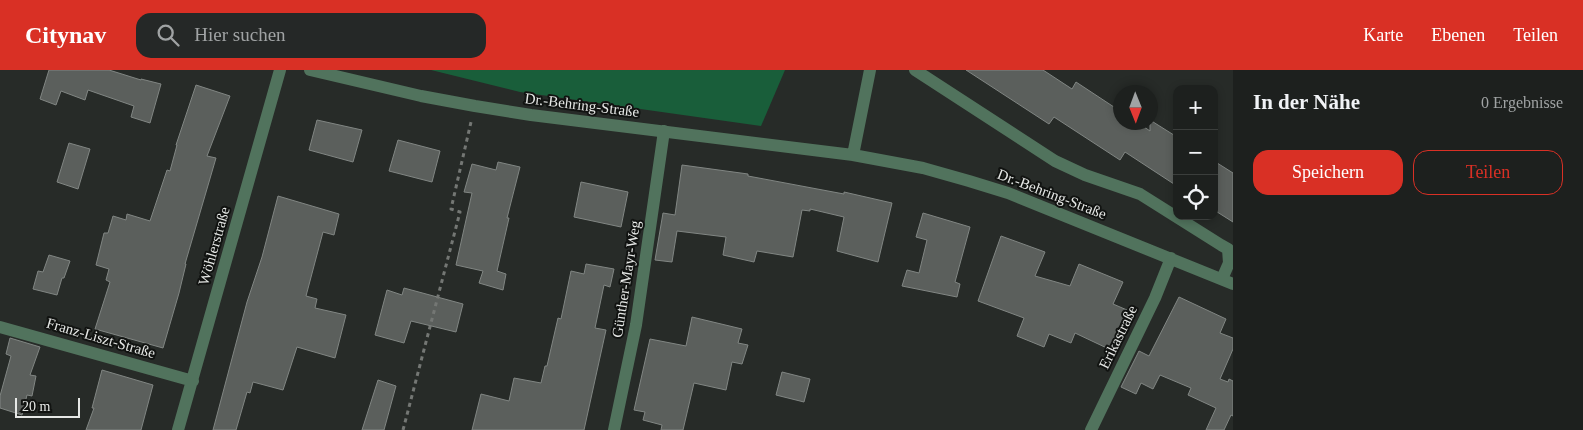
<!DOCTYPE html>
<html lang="de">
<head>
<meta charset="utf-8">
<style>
	:root { --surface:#1d201e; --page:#252827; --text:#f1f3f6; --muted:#a0a3a4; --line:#3b3e3c; --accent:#d93025 }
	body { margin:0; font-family:"Times New Roman",serif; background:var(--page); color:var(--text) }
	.controls { position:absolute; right:15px; top:15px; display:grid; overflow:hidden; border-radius:10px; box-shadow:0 2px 8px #0003 }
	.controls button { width:45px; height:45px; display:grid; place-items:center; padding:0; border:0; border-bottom:1px solid var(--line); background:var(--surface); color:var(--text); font:25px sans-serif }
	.compass { position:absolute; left:1113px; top:15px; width:45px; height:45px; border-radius:50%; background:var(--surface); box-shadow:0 2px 8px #0003; rotate:179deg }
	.scale { position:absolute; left:15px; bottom:12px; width:65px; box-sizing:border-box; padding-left:5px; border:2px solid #e6e8e6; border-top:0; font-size:14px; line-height:18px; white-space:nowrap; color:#e6e8e6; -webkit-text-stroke:4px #111311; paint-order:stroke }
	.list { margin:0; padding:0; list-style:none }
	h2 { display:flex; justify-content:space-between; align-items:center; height:65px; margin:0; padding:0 20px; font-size:21px }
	h2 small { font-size:16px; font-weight:400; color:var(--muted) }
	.actions { display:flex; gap:10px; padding:15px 20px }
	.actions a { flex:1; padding:11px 0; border:1px solid var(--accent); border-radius:15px; text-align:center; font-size:18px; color:var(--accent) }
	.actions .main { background:var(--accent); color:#fff }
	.icon { flex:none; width:28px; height:28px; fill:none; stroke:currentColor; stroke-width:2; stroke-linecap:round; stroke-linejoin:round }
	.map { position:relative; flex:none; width:1233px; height:360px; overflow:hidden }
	header { display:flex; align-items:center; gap:30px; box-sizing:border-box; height:70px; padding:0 25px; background:var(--accent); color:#fff }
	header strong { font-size:24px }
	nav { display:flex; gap:28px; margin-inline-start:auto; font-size:18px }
	.search { width:350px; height:45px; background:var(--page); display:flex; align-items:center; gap:12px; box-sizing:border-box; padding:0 18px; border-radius:15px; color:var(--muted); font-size:19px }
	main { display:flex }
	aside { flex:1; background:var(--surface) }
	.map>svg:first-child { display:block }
	.green { fill:#195e3a }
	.building { fill:#5b5f5c; stroke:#818683 }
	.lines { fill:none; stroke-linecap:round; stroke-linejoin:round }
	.path { stroke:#747774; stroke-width:3; stroke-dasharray:4 4; stroke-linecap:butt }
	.minor { stroke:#51735d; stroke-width:12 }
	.labels { text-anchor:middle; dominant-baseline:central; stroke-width:4; stroke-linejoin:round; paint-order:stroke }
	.street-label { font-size:15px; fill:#e6e8e6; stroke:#111311 }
</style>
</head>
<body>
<header>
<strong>Citynav</strong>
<div class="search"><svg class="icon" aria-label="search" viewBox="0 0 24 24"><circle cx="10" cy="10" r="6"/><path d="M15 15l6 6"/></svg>Hier suchen</div>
<nav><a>Karte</a><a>Ebenen</a><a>Teilen</a></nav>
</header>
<main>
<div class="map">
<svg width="1233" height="360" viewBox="0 0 1233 360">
	<rect width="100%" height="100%" fill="#272b28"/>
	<path class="green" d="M431,0H785L761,56L520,22Z"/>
	<path class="building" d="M49,0H109L141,10V9L161,14L150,53L131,47L134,36L88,20L85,30L61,21L56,35L40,29Z
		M966,0H1043L1072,19L1076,12L1120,41V52H1137L1150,61V50L1177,67V116L1125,82L1120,90L1054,47L1049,54Z
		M196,15L230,26L207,86L216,88L185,194H186L179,223L163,278L95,259L110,212L106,210L109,199L96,195L104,163H108L113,146L126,150L127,144L150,151L167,100L170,101L177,75H176Z
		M317,50L362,60L353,92L309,80Z
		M398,70L440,81L432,112L389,101Z
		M69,73L90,79L78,119L57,112Z
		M1214,91L1233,103V152L1214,140Z
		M498,92L520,97L507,148H509L497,201L506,204L503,220L479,213L483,201L456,195L472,123L464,122L472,94L496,100Z
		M682,95L748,104V106L844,124V122L892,133L878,192L837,181L844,147L810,139V141L802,140L793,187L757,181L754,192L723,185L726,167L677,161L672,192L655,190L663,143L675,145Z
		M581,112L628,122L621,157L574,147Z
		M278,126L339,144L334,165L323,162L306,226L317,229L315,238L346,245L335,288L297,277L283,320L253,312L250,323L247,322L236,360H213L247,232L262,187Z
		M923,143L970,157L955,212L960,214L957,227L902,216L907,200L919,203L927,170L916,167Z
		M1001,166L1045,182L1035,206L1070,216L1079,194L1123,212L1113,234L1127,240L1111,280L1075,263L1071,273L1049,264L1044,277L1017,266L1024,248L978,231Z
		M49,185L70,191L64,208H62L57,225L33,219L38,201L43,202Z
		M586,194L614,199L610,217L604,215L595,258L606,260L584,360H472L481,324L509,331L514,308L541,313L545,296H547L558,248L561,249L571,201L584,204Z
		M404,218L463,234L456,262L411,251L404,273L375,265L387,220L402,225Z
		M1179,227L1226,249L1220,263L1233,268V279L1220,309L1228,312L1229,309L1233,311V346L1231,345L1224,360H1206L1216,338L1188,325L1191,318L1160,305L1153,319L1141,313L1136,324L1121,317L1139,281L1149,286Z
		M692,247L742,259L738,273L748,275L742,294L732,292L726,320L694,313L683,360H661L662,355L643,350L645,342L634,340L650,269L686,276Z
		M10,268L40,277L30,305L36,306L32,326L27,325L22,345L0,338V326L11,286L6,284Z
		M102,300L153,315L141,360H86L94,338H92Z
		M782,302L810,309L804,332L776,325Z
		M378,310L396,316L384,360H362Z"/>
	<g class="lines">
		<path class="path" d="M403,360L460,142L451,139L471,52"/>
		<path class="minor" d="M310,0L421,26L475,36L531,45L853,85L923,98L969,111L1008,123L1233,214
			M915,0L1055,91L1085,105L1140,124L1221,175L1228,179L1229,193L1222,209
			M853,85L870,0
			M0,257L193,311
			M178,360L280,0
			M614,360L636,255L664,61
			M1091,360L1155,228L1171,188"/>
	</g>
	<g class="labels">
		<g class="street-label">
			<text transform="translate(582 35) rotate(7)">Dr.-Behring-Straße</text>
			<text transform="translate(1052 124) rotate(21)">Dr.-Behring-Straße</text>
			<text transform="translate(214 176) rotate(-74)">Wöhlerstraße</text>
			<text transform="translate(626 209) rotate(-81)">Günther-Mayr-Weg</text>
			<text transform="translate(1118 267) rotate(-64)">Erikastraße</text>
			<text transform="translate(101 268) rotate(16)">Franz-Liszt-Straße</text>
		</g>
	</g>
</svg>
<div class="controls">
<button>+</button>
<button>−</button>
<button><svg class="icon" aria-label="locate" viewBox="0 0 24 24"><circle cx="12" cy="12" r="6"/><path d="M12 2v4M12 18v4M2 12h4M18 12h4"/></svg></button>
</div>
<svg class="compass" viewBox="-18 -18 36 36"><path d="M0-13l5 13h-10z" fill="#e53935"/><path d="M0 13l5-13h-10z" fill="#a0a3a4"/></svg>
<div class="scale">20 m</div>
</div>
<aside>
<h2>In der Nähe<small>0 Ergebnisse</small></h2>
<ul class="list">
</ul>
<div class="actions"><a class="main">Speichern</a><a>Teilen</a></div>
</aside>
</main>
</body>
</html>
